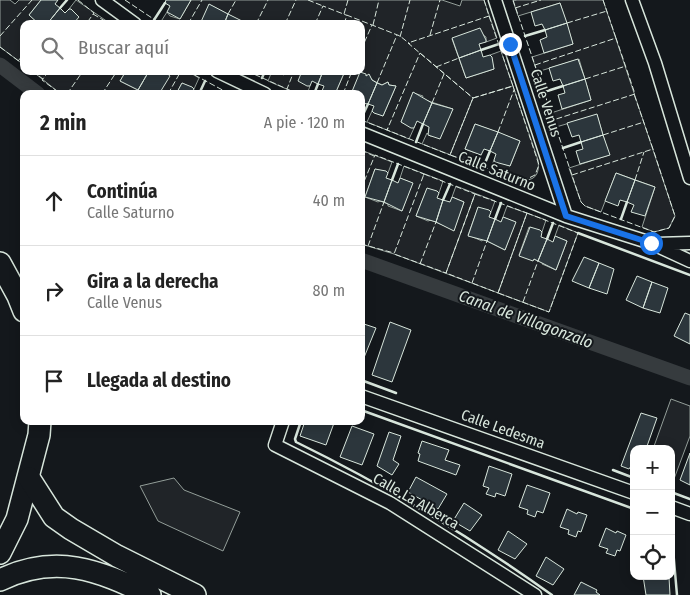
<!DOCTYPE html>
<html lang="es">
<head>
<meta charset="utf-8">
<style>
	:root { --surface:#fff; --page:#f2f2f2; --text:#222; --muted:#767676; --line:#e0e0e0 }
	body { margin:0; font-family:"Fira Sans Condensed",sans-serif; background:var(--page); color:var(--text) }
	.controls { position:absolute; right:15px; bottom:15px; display:grid; overflow:hidden; border-radius:10px; box-shadow:0 2px 12px #0003 }
	.controls button { width:45px; height:45px; display:grid; place-items:center; padding:0; border:0; border-bottom:1px solid var(--line); background:var(--surface); color:var(--text); font:25px sans-serif }
	.stop { position:absolute; width:15px; height:15px; margin:-11px; border:4px solid #1a73e8; border-radius:50%; background:#fff }
	.stop.end { background:#1a73e8; border-color:#fff; box-shadow:0 1px 5px #0008 }
	.list { margin:0; padding:0; list-style:none }
	h2 { display:flex; justify-content:space-between; align-items:center; height:65px; margin:0; padding:0 20px; font-size:21px }
	h2 small { font-size:16px; font-weight:400; color:var(--muted) }
	.list li { display:grid; grid-template-columns:32px 1fr auto; gap:15px; align-items:center; box-sizing:border-box; height:90px; padding:0 20px; border-top:1px solid var(--line) }
	.list b { display:block; font-size:19px; white-space:nowrap }
	.list p { margin:0; font-size:16px; white-space:nowrap; color:var(--muted) }
	.list em { font-size:16px; font-style:normal; color:var(--muted) }
	.icon { flex:none; width:28px; height:28px; fill:none; stroke:currentColor; stroke-width:2; stroke-linecap:round; stroke-linejoin:round }
	.map { position:relative; flex:none; width:690px; height:595px; overflow:hidden }
	.search { position:absolute; background:var(--surface); box-shadow:0 2px 12px #0003; left:20px; top:20px; width:345px; height:55px; display:flex; align-items:center; gap:12px; box-sizing:border-box; padding:0 18px; border-radius:10px; color:var(--muted); font-size:19px }
	.panel { position:absolute; background:var(--surface); box-shadow:0 2px 12px #0003; left:20px; top:90px; width:345px; height:335px; border-radius:10px }
	.map>svg:first-child { display:block }
	.green { fill:#202428; stroke:#939e99 }
	.lines { fill:none; stroke-linecap:round; stroke-linejoin:round }
	.canal { stroke:#363b3e; stroke-width:15 }
	.building { fill:#2c363c; stroke:#d8e6dc }
	.minor-casing { stroke:#d8e6dc; stroke-width:15 }
	.primary-casing { stroke:#d8e6dc; stroke-width:24 }
	.trunk-casing { stroke:#d8e6dc; stroke-width:24 }
	.minor { stroke:#14181c; stroke-width:12 }
	.primary { stroke:#14181c; stroke-width:21 }
	.trunk { stroke:#14181c; stroke-width:21 }
	.fence { stroke:#d8e6dc; stroke-width:1; stroke-dasharray:6 2.5; stroke-linecap:butt }
	.wall { stroke:#d8e6dc; stroke-width:2.5 }
	.route { stroke:#1a73e8; stroke-width:6 }
	.labels { text-anchor:middle; dominant-baseline:central; stroke-width:4; stroke-linejoin:round; paint-order:stroke }
	.street-label { font-size:15px; fill:#d8e6dc; stroke:#14181c }
	.water-label { font-size:16px; font-style:italic; fill:#d8e6dc; stroke:#14181c }
</style>
</head>
<body>
<div class="map">
<svg width="690" height="595" viewBox="0 0 690 595">
	<rect width="100%" height="100%" fill="#14181c"/>
	<path class="green" d="M0,0H10L15,4L19,0H41L29,15L39,24H24V65L0,47Z
		M76,0L108,22L107,24H73L75,14L69,9Z
		M191,0H442L460,6L462,0H484L497,38L486,42V37L482,34L452,39L466,78L494,69L490,55L501,51L538,160C543,194 505,176 490,170L494,160L510,166L520,141L475,124L465,149L481,155L477,165L422,144L427,133L430,136H434L453,109L422,99L423,96L414,93L401,122L414,128L409,139L367,122L372,111L383,116L396,86L389,85L388,82L382,85L372,80L369,75L366,76L361,72L351,94H335L345,71H361V24H247L210,5L200,24L160,23L167,12L170,16L180,19Z
		M517,0H603L675,216L669,228L654,232L642,227L655,187L616,173L601,212L585,206L581,202L569,168L609,155L597,115L556,127L551,113L591,100L579,59L537,72L532,57L573,44L560,3L518,16L513,1Z
		M32,71H126L120,81L142,92L61,94Z
		M164,71H187L199,78L194,89L182,83L176,94H159Z
		M272,71L284,75L286,71H302L303,83L310,86L307,94H298L268,81Z
		M361,150L392,162L388,173L375,169L365,197L378,202L380,201L388,204V206L402,211L412,183L400,178L404,166L443,181L439,193L427,189L416,216L428,221L431,220L454,230L464,202L452,197L456,186L495,201L491,212L478,208L468,235L482,241L483,239L505,250L515,222L503,217L507,206L546,220L542,232L529,227L519,255L543,262L542,264L556,270L567,241L555,236L559,225L578,233L549,312L394,254L361,244V171L364,164L361,163Z
		M671,399L690,406V436L671,487V449H653Z
		M174,478L184,490L240,512L223,551L158,521L140,486Z"/>
	<g class="lines">
		<path class="canal" d="M0,65L38,94
			M361,260L690,378"/>
	</g>
	<path class="building" d="M41,0H58L55,4L60,8L47,24H39L29,15Z
		M166,0H191L180,19L167,12L170,6L165,3Z
		M560,3L567,23L545,30L542,24L535,26L531,12Z
		M209,4L228,14L224,24H200Z
		M60,8L65,13L69,9H71L79,17L73,24H47Z
		M228,14L242,21L247,23L224,24Z
		M567,23L573,44L544,53L540,40L547,37L545,30Z
		M480,28L486,40V42L479,44L481,50L459,58L452,38Z
		M481,50L483,57L490,55L492,57L494,69L466,78L459,58Z
		M578,59L585,79L563,86L560,79L553,81L549,68Z
		M126,71H149L138,90L120,81Z
		M149,71L155,73L164,71L170,76L159,94H141L142,92L138,90Z
		M302,71H323L318,84L312,81L310,86H307L298,81Z
		M323,71H345L335,94H324L322,91L324,86L318,84Z
		M360,72L366,74V76L369,74L372,80L377,83L368,104L361,103V94H351Z
		M585,79L591,100L562,109L558,95L565,93L563,86Z
		M388,82L389,85L396,86L383,116L374,113L372,111L374,106L368,104L377,83L382,85Z
		M182,83L192,87L194,89L191,94H176Z
		M413,92L432,103L423,124L417,121L414,128H411L401,122Z
		M432,103L453,109L440,139L428,135L429,127L423,124Z
		M597,114L603,135L581,142L579,135L572,137L567,123Z
		M475,124L498,132L490,151L484,149L481,155L465,149Z
		M498,132L520,141L510,166L495,162L494,160L496,154L490,151Z
		M603,135L610,155L580,164L576,151L583,149L581,142Z
		M375,169L386,171L388,173L386,178L392,180L384,202L365,197Z
		M616,173L635,180L627,202L620,200L618,206L605,201Z
		M400,178L413,183L402,211L384,202L392,180L398,183Z
		M635,180L655,187L645,216L631,212L634,205L627,202Z
		M427,188L437,191L439,193L437,198L443,200L436,222L416,216Z
		M452,197L464,202L454,231L436,222L443,200L450,202Z
		M478,207L489,210L491,212L489,217L495,219L487,241L468,236Z
		M503,217L516,222L505,250L487,241L495,219L501,222Z
		M530,227L540,230L542,232L541,237L547,239L538,261L534,259L533,261L519,256Z
		M555,236L567,241L556,270L538,261L547,239L553,242Z
		M584,257L599,263L589,288L572,281Z
		M599,263L614,269L607,294L589,288Z
		M637,276L652,282L643,308L626,300Z
		M652,282L668,288L660,313L643,308Z
		M685,313L690,315V344L674,336Z
		M390,322L411,330L392,382L372,375Z
		M361,323L376,328L361,365Z
		M641,413L657,418L646,449H634V467L631,466L629,469L621,466Z
		M305,421L334,423L326,445L300,436Z
		M352,426L374,434L362,465L340,457Z
		M389,432L401,436L393,460L399,464L392,475L377,466Z
		M422,441L449,450L445,460L460,465L456,475L418,461L420,454L418,453Z
		M690,453V485L680,480Z
		M489,466L512,474L505,496L496,493L495,497L486,494L489,488L483,486Z
		M416,477L447,494L438,509L408,492Z
		M527,485L550,493L543,513L537,511L535,517L527,514L528,510L519,507Z
		M464,503L482,515L470,531L453,521Z
		M567,509L577,514L578,512L587,515L581,532L578,531L576,537L568,534L569,530L560,527Z
		M606,528L616,533L617,531L626,535L620,551L617,550L615,556L606,553L608,549L599,546Z
		M508,531L527,544L515,559L498,550Z
		M546,557L564,569L553,585L536,576Z
		M643,576L669,577L670,595H646Z
		M581,582L597,590L596,592L600,595H574Z"/>
	<g class="lines">
		<g class="minor-casing">
			<path id="minor" d="M102,0L135,24
				M495,0L566,216
				M632,0L655,63L690,178
				M217,71L265,94
				M361,133L566,216L651,243L690,261
				M656,244L690,243
				M361,396L634,493
				M283,421L275,445L390,503L535,595
				M671,507L690,514"/>
		</g>
		<g class="primary-casing">
			<path id="primary" d="M0,263L18,296L24,311
				M0,553L17,519L39,435L40,421"/>
		</g>
		<g class="trunk-casing">
			<path id="trunk" d="M29,478L54,517L71,529L117,556L195,595
				M0,580C56,553 98,570 150,595"/>
		</g>
		<use href="#minor" class="minor"/>
		<use href="#primary" class="primary"/>
		<use href="#trunk" class="trunk"/>
		<path class="fence" d="M78,0L94,13L86,24
			M125,0L161,24
			M308,0L323,6
			M348,0L344,14L372,25
			M484,0L489,16
			M513,0L581,202L585,206L654,232L669,228L675,216L653,149
			M603,0L616,38L614,39
			M515,8L541,0
			M93,14L110,24
			M228,14L236,0
			M489,16L513,86L473,98L408,43Z
			M567,23L607,11
			M188,24L202,0
			M256,24L268,0
			M285,24L296,0
			M315,24L323,6L346,15
			M344,24L347,15
			M373,25L379,0
			M430,35L440,0
			M0,36L32,0
			M400,37L410,0
			M0,47L24,65
			M361,50L372,25L400,36L410,44
			M420,53L473,98L450,155L387,130Z
			M18,61L24,54
			M535,65L616,38L635,94L553,120
			M436,67L459,58
			M32,71L43,79
			M49,71L42,80L61,94
			M187,71L230,94
			M247,71L287,89L294,71
			M585,79L626,66
			M377,83L397,35
			M513,86L539,165L535,175L523,181L450,155L473,98Z
			M287,89L298,94
			M67,94L83,71
			M102,94L117,71
			M168,94L181,71
			M343,94L352,71
			M432,103L444,74
			M361,120L387,130L388,128
			M498,132L514,90
			M603,135L644,122
			M361,150L374,156
			M424,174L475,194L446,273L394,254Z
			M572,175L653,149L634,94
			M635,180L644,152
			M361,189L375,155L424,174L423,176
			M475,194L527,213L498,293L446,273Z
			M527,213L578,233L549,312L498,293Z
			M361,244L394,253
			M368,246L384,202
			M420,264L436,222
			M472,283L487,241
			M523,302L538,261"/>
		<path class="wall" d="M60,8L67,0
			M154,20L165,3
			M525,36L545,30
			M481,50L499,44
			M262,78L265,71
			M544,92L563,86
			M199,94L205,81
			M314,94L318,84
			M361,119L368,104
			M416,142L423,124
			M563,148L581,142
			M483,168L490,151
			M392,180L398,164
			M443,200L450,184
			M495,219L501,203
			M621,219L627,202
			M578,233L690,275
			M547,239L553,223
			M361,380L396,393
			M361,410L634,509
			M301,421L295,439L296,442C386,486 471,537 552,595
			M613,470L634,478
			M671,492L690,499
			M671,526L677,595"/>
	</g>
	<g class="lines">
		<path class="route" d="M510,44L566,216L651,243"/>
	</g>
	<g class="labels">
		<g class="street-label">
			<text transform="translate(546 103) rotate(72)">Calle Venus</text>
			<text transform="translate(497 171) rotate(22)">Calle Saturno</text>
			<text transform="translate(503 429) rotate(20)">Calle Ledesma</text>
			<text transform="translate(416 501) rotate(30)">Calle La Alberca</text>
		</g>
		<g class="water-label">
			<text transform="translate(526 319) rotate(20)">Canal de Villagonzalo</text>
		</g>
	</g>
</svg>
<div class="controls">
<button>+</button>
<button>−</button>
<button><svg class="icon" aria-label="locate" viewBox="0 0 24 24"><circle cx="12" cy="12" r="6"/><path d="M12 2v4M12 18v4M2 12h4M18 12h4"/></svg></button>
</div>
<div class="stop" style="left:651px;top:243px"></div>
<div class="stop end" style="left:510px;top:44px"></div>
<div class="search"><svg class="icon" aria-label="search" viewBox="0 0 24 24"><circle cx="10" cy="10" r="6"/><path d="M15 15l6 6"/></svg>Buscar aquí</div>
<section class="panel">
<h2>2 min<small>A pie · 120 m</small></h2>
<ul class="list">
<li><svg class="icon" aria-label="ahead" viewBox="0 0 24 24"><path d="M12 20V5M6 11l6-6 6 6"/></svg><div><b>Continúa</b><p>Calle Saturno</p></div><em>40 m</em></li>
<li><svg class="icon" aria-label="right" viewBox="0 0 24 24"><path d="M7 20v-9h11M14 6l5 5-5 5"/></svg><div><b>Gira a la derecha</b><p>Calle Venus</p></div><em>80 m</em></li>
<li><svg class="icon" aria-label="arrive" viewBox="0 0 24 24"><path d="M6 21V4h12l-3 4 3 4H6"/></svg><div><b>Llegada al destino</b></div></li>
</ul>
</section>
</div>
</body>
</html>
